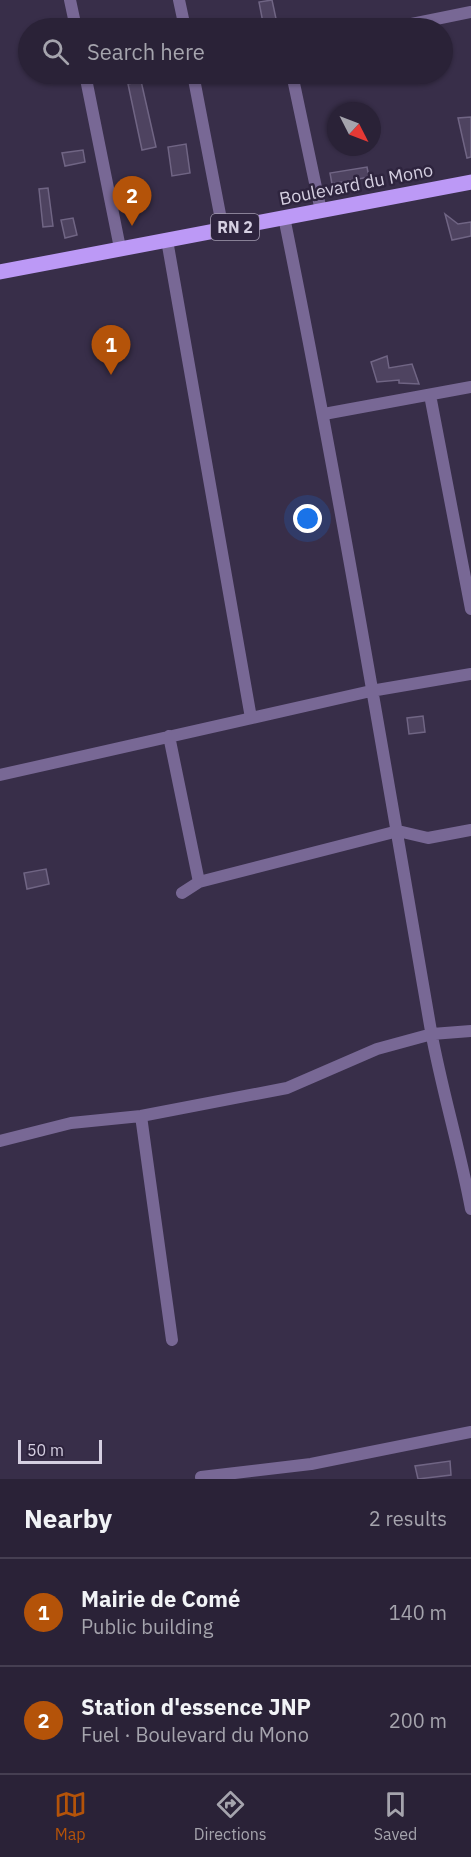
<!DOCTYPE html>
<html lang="en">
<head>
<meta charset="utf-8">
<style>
	:root { --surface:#2a2237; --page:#322a3f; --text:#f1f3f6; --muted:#a5a4ad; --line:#463f52; --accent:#b45309 }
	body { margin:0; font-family:"IBM Plex Sans",sans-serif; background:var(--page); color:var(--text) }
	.compass { position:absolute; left:327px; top:102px; width:54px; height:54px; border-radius:50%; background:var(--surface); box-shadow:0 2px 4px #0004; rotate:132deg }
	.scale { position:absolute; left:18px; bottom:15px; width:84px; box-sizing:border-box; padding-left:6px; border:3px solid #d5cfe1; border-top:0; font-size:16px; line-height:21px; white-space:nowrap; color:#d5cfe1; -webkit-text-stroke:4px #2e243e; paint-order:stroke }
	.you { position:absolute; left:308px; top:519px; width:21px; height:21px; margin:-15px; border:4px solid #fff; border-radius:50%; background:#1a73e8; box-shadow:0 0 0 9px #1a73e833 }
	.badge { display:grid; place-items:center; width:39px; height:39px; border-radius:50%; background:var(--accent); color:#fff; font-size:20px; font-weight:700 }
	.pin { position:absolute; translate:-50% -50px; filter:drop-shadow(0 2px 3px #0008) }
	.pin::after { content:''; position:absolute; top:32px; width:21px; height:18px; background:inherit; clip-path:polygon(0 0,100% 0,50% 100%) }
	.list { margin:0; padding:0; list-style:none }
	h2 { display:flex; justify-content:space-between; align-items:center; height:78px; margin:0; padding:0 24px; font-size:26px }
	h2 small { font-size:20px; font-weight:400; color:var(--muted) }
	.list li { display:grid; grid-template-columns:39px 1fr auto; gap:18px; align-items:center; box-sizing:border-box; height:108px; padding:0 24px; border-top:2px solid var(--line) }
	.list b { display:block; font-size:22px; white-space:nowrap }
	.list p { margin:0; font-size:20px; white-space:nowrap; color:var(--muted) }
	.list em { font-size:20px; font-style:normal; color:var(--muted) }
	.icon { flex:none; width:33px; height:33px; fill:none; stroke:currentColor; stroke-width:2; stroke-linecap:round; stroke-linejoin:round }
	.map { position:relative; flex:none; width:471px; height:1479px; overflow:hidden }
	.search { position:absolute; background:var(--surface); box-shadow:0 2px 4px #0004; left:18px; right:18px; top:18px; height:66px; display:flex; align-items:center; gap:15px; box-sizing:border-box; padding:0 21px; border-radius:33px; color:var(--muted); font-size:22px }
	.sheet { height:294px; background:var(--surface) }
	nav { display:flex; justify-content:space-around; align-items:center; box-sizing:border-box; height:84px; border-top:2px solid var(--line); background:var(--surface); font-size:16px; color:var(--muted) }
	nav a { display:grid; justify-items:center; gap:3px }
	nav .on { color:var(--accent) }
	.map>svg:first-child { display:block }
	.building { fill:#4e4360; stroke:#706584; stroke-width:1.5 }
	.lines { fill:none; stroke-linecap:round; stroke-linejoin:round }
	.street { stroke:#786895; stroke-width:12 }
	.primary { stroke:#bc99f6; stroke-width:15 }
	.labels { text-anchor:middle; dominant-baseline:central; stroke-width:5; stroke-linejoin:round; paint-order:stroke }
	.shield { fill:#2e243e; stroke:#a39cb0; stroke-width:1.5 }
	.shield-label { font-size:16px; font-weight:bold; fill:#d5cfe1 }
	.street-label { font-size:18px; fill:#d5cfe1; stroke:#2e243e }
</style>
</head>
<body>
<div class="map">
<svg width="471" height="1479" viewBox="0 0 471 1479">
	<rect width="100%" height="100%" fill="#382e49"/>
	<path class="building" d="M272,0L278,28H264L259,2Z
		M141,81L156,147L142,150L128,84Z
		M471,117V157L467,158L458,118Z
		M186,144L190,173L172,176L168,147Z
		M83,150L85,162L65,166L62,153Z
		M367,167L369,177L332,184L330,173Z
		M48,188L53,226L43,227L39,189Z
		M445,214L458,224L471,222V236L452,240Z
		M73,218L77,235L65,238L61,220Z
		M387,356L389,368L412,364L419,384L399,383V380L377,382L371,362Z
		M423,716L425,732L409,734L407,718Z
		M46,869L49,884L27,889L24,873Z
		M450,1461L451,1475L418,1479L415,1466Z"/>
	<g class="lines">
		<path class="street" d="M70,0L76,28
			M179,0L185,28
			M392,28L471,12
			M85,74L120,248
			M193,74L223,230
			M292,74L321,211
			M284,217C339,487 384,759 431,1031C442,1091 460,1149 471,1209
			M167,240L251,718
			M430,395L471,609
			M324,414L471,387
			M169,736L199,882
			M0,775L371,691L471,674
			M182,893L199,882L398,831L428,838L471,830
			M141,1116L172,1340
			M0,1141L71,1123L141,1116L287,1088L377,1049L432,1034L471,1031
			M201,1477L311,1464L471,1432"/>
		<path class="primary" d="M0,272L471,182"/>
	</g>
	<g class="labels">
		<rect class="shield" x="211" y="214" width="48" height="26" rx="4.5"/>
		<g class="shield-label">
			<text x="235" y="227">RN 2</text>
		</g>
		<g class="street-label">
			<text transform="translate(356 184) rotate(-11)">Boulevard du Mono</text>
		</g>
	</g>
</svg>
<svg class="compass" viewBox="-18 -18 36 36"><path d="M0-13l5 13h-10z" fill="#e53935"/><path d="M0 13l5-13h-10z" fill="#a5a4ad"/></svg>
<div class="scale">50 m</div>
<div class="you"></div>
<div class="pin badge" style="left:111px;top:375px">1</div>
<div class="pin badge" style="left:132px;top:226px">2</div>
<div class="search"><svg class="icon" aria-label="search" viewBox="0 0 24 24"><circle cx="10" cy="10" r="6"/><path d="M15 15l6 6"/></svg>Search here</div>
</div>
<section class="sheet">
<h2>Nearby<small>2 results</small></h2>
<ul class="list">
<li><span class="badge">1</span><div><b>Mairie de Comé</b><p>Public building</p></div><em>140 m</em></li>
<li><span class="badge">2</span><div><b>Station d'essence JNP</b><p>Fuel · Boulevard du Mono</p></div><em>200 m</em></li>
</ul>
</section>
<nav>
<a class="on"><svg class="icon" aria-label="map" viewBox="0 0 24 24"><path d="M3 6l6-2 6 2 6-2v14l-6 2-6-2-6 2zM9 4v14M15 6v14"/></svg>Map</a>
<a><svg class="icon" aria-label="directions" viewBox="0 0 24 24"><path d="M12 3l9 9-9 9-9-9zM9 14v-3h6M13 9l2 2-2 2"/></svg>Directions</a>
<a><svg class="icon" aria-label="saved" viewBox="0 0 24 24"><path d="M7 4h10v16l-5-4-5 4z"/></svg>Saved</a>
</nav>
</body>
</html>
